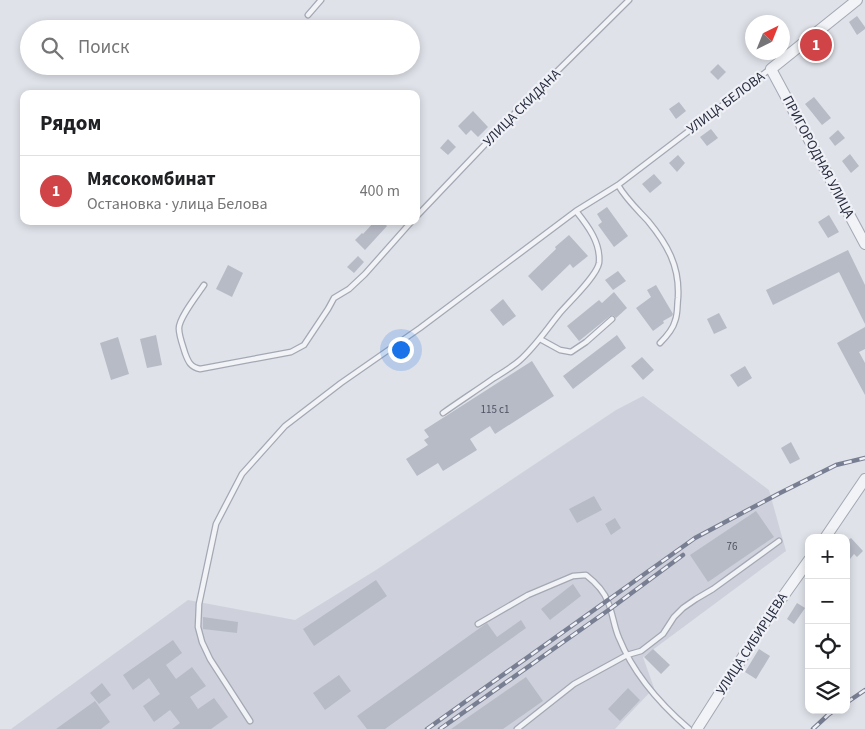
<!DOCTYPE html>
<html lang="ru">
<head>
<meta charset="utf-8">
<style>
	:root { --surface:#fff; --page:#f6f6f6; --text:#202124; --muted:#757577; --line:#e0e0e0; --accent:#d04347 }
	body { margin:0; font-family:"Source Sans 3",sans-serif; background:var(--page); color:var(--text) }
	.controls { position:absolute; right:15px; bottom:15px; display:grid; overflow:hidden; border-radius:10px; box-shadow:0 2px 8px #0003 }
	.controls button { width:45px; height:45px; display:grid; place-items:center; padding:0; border:0; border-bottom:1px solid var(--line); background:var(--surface); color:var(--text); font:25px sans-serif }
	.compass { position:absolute; left:745px; top:15px; width:45px; height:45px; border-radius:50%; background:var(--surface); box-shadow:0 2px 8px #0003; rotate:43deg }
	.you { position:absolute; left:400px; top:349px; width:18px; height:18px; margin:-12px; border:4px solid #fff; border-radius:50%; background:#1a73e8; box-shadow:0 0 0 8px #1a73e833 }
	.badge { display:grid; place-items:center; width:32px; height:32px; border-radius:50%; background:var(--accent); color:#fff; font-size:16px; font-weight:700 }
	.pin { position:absolute; translate:-50% -50%; border:2px solid #fff; box-shadow:0 1px 5px #0006 }
	.list { margin:0; padding:0; list-style:none }
	h2 { display:flex; justify-content:space-between; align-items:center; height:65px; margin:0; padding:0 20px; font-size:21px }
	h2 small { font-size:16px; font-weight:400; color:var(--muted) }
	.list li { display:grid; grid-template-columns:32px 1fr auto; gap:15px; align-items:center; box-sizing:border-box; height:70px; padding:0 20px; border-top:1px solid var(--line) }
	.list b { display:block; font-size:19px; white-space:nowrap }
	.list p { margin:0; font-size:16px; white-space:nowrap; color:var(--muted) }
	.list em { font-size:16px; font-style:normal; color:var(--muted) }
	.icon { flex:none; width:28px; height:28px; fill:none; stroke:currentColor; stroke-width:2; stroke-linecap:round; stroke-linejoin:round }
	.map { position:relative; flex:none; width:865px; height:729px; overflow:hidden }
	.search { position:absolute; background:var(--surface); box-shadow:0 2px 8px #0003; left:20px; top:20px; width:400px; height:55px; display:flex; align-items:center; gap:12px; box-sizing:border-box; padding:0 18px; border-radius:28px; color:var(--muted); font-size:19px }
	.panel { position:absolute; background:var(--surface); box-shadow:0 2px 8px #0003; left:20px; top:90px; width:400px; height:135px; border-radius:10px }
	.map>svg:first-child { display:block }
	.built { fill:#ced1db }
	.building { fill:#b7bbc6 }
	.lines { fill:none; stroke-linecap:round; stroke-linejoin:round }
	.service-casing { stroke:#a4a8b3; stroke-width:7 }
	.tertiary-casing { stroke:#a4a8b3; stroke-width:12 }
	.service { stroke:#f2f3f7; stroke-width:4.5 }
	.tertiary { stroke:#f2f3f7; stroke-width:10 }
	.rail-casing { stroke:#797f93; stroke-width:4.5 }
	.rail { stroke:#eff1f6; stroke-width:2.5; stroke-dasharray:8; stroke-linecap:butt }
	.labels { text-anchor:middle; dominant-baseline:central; stroke-width:4.5; stroke-linejoin:round; paint-order:stroke }
	.number-label { font-size:11px; fill:#4c5162 }
	.street-label { font-size:14px; fill:#282e40; stroke:#eff1f6 }
</style>
</head>
<body>
<div class="map">
<svg width="865" height="729" viewBox="0 0 865 729">
	<rect width="100%" height="100%" fill="#dfe2e9"/>
	<path class="built" d="M643,396L769,490L786,551L643,657L654,688L615,729H11L188,600L295,620L376,570L616,410Z"/>
	<path class="building" d="M857,16L865,27V29L857,35L849,22Z
		M718,64L726,72L718,80L710,72Z
		M814,97L831,118L822,125L805,104Z
		M679,102L686,111L676,119L669,109Z
		M473,111L488,127L478,137L471,130L466,135L458,126Z
		M711,129L718,138L707,146L700,137Z
		M838,130L845,138L835,146L829,138Z
		M448,139L456,147L448,155L440,148Z
		M850,154L859,166L851,173L842,161Z
		M678,155L685,163L677,172L669,163Z
		M654,174L662,183L650,193L642,184Z
		M607,207L628,236L614,247L598,225L602,222L597,214Z
		M829,215L839,232L828,238L818,222Z
		M375,221H382L387,226L365,250L355,240L362,233L363,234Z
		M569,235L588,256L573,268L570,264L542,291L528,276L556,249L555,247Z
		M848,250L865,285V324L839,272L773,305L766,290Z
		M358,256L364,262L354,273L347,267Z
		M228,265L243,273L232,297L216,289Z
		M618,271L626,281L613,290L605,280Z
		M656,285L673,314L672,316L663,321L664,323L653,331L636,308L651,297L647,290Z
		M614,292L627,308L616,318L613,315L610,316L579,341L567,326L599,300L602,303Z
		M503,299L516,316L503,326L490,310Z
		M719,313L727,328L714,334L707,319Z
		M865,327V349L859,352L865,363V395L837,343Z
		M156,335L162,365L147,368L140,339Z
		M617,335L626,348L573,389L563,376Z
		M118,337L129,374L111,380L100,343Z
		M642,357L654,370L643,380L631,366Z
		M532,361L554,396L495,434L490,426L470,439L477,450L443,471L438,463L417,476L406,459L428,445L424,440L429,437L424,430Z
		M745,366L752,378L738,387L730,375Z
		M791,442L800,459L790,464L781,448Z
		M594,496L602,510L577,523L569,509Z
		M756,511L774,537L708,582L690,555Z
		M615,518L621,528L611,535L605,524Z
		M851,538L863,551L857,557L854,554L850,559L846,555V542Z
		M376,580L387,596L314,646L303,629Z
		M573,584L581,596L550,620L541,609Z
		M797,603L805,608L794,624L787,619Z
		M203,617L238,622L237,633L203,629Z
		M521,620L526,628L385,729H367L357,716L484,625L487,623L497,637Z
		M173,640L182,653L166,665L176,679L192,667L206,686L190,697L198,709L214,698L228,717L211,729H172L180,723L170,710L154,722L143,706L160,694L149,678L133,690L123,675Z
		M653,649L670,665L661,674L644,657Z
		M759,649L770,656L756,679L745,672Z
		M339,675L351,691L325,710L313,693Z
		M526,677L543,701L503,729H451Z
		M102,683L111,695L99,704L90,693Z
		M628,688L640,700L620,721L608,709Z
		M95,701L110,722L101,729H56Z"/>
	<g class="lines">
		<g class="service-casing">
			<path id="service" d="M308,15L321,0
				M618,185C626,199 637,209 648,221C667,244 680,266 678,298C677,305 678,314 675,321C673,329 666,337 660,343
				M416,217L515,113L629,0
				M204,285C198,294 178,319 179,329C179,336 183,346 185,353C188,361 190,367 200,369L291,352L304,345L328,309L334,298L349,289L365,274L412,221
				M540,339L560,350L571,352L586,342L612,319
				M443,413C460,401 477,390 494,378C502,373 512,367 519,361C535,347 546,330 559,314C568,303 597,276 599,263C601,243 588,226 576,211
				M478,624L528,595L573,576L586,575C595,582 604,591 608,602C613,614 614,627 619,638C634,675 660,704 689,729
				M250,721L210,659L202,642L198,627L199,604L216,524L242,474L285,426L341,383L420,328L576,211L618,185L770,69
				M517,729L574,684L627,655L641,651L663,634L674,617L683,608L696,599L713,589L779,541"/>
		</g>
		<g class="tertiary-casing">
			<path id="tertiary" d="M857,0L771,69L865,244
				M825,538L865,479
				M697,729L767,619L809,560"/>
		</g>
		<use href="#service" class="service"/>
		<use href="#tertiary" class="tertiary"/>
		<g class="rail-casing">
			<path id="rail" d="M846,703L865,690
				M427,729L695,538L778,494L836,465L865,458
				M440,729L610,609L683,555
				M813,729L828,715L835,710"/>
		</g>
		<use href="#rail" class="rail"/>
	</g>
	<g class="labels">
		<g class="number-label">
			<text x="495" y="409">115 с1</text>
			<text x="732" y="546">76</text>
		</g>
		<g class="street-label">
			<text transform="translate(726 103) rotate(-37)">УЛИЦА БЕЛОВА</text>
			<text transform="translate(522 108) rotate(-45)">УЛИЦА СКИДАНА</text>
			<text transform="translate(818 157) rotate(62)">ПРИГОРОДНАЯ УЛИЦА</text>
			<text transform="translate(752 644) rotate(-57)">УЛИЦА СИБИРЦЕВА</text>
		</g>
	</g>
</svg>
<div class="controls">
<button>+</button>
<button>−</button>
<button><svg class="icon" aria-label="locate" viewBox="0 0 24 24"><circle cx="12" cy="12" r="6"/><path d="M12 2v4M12 18v4M2 12h4M18 12h4"/></svg></button>
<button><svg class="icon" aria-label="layers" viewBox="0 0 24 24"><path d="M12 4l9 5-9 5-9-5zM3 14l9 5 9-5"/></svg></button>
</div>
<svg class="compass" viewBox="-18 -18 36 36"><path d="M0-13l5 13h-10z" fill="#e53935"/><path d="M0 13l5-13h-10z" fill="#757577"/></svg>
<div class="you"></div>
<div class="pin badge" style="left:816px;top:45px">1</div>
<div class="search"><svg class="icon" aria-label="search" viewBox="0 0 24 24"><circle cx="10" cy="10" r="6"/><path d="M15 15l6 6"/></svg>Поиск</div>
<section class="panel">
<h2>Рядом<small></small></h2>
<ul class="list">
<li><span class="badge">1</span><div><b>Мясокомбинат</b><p>Остановка · улица Белова</p></div><em>400 m</em></li>
</ul>
</section>
</div>
</body>
</html>
